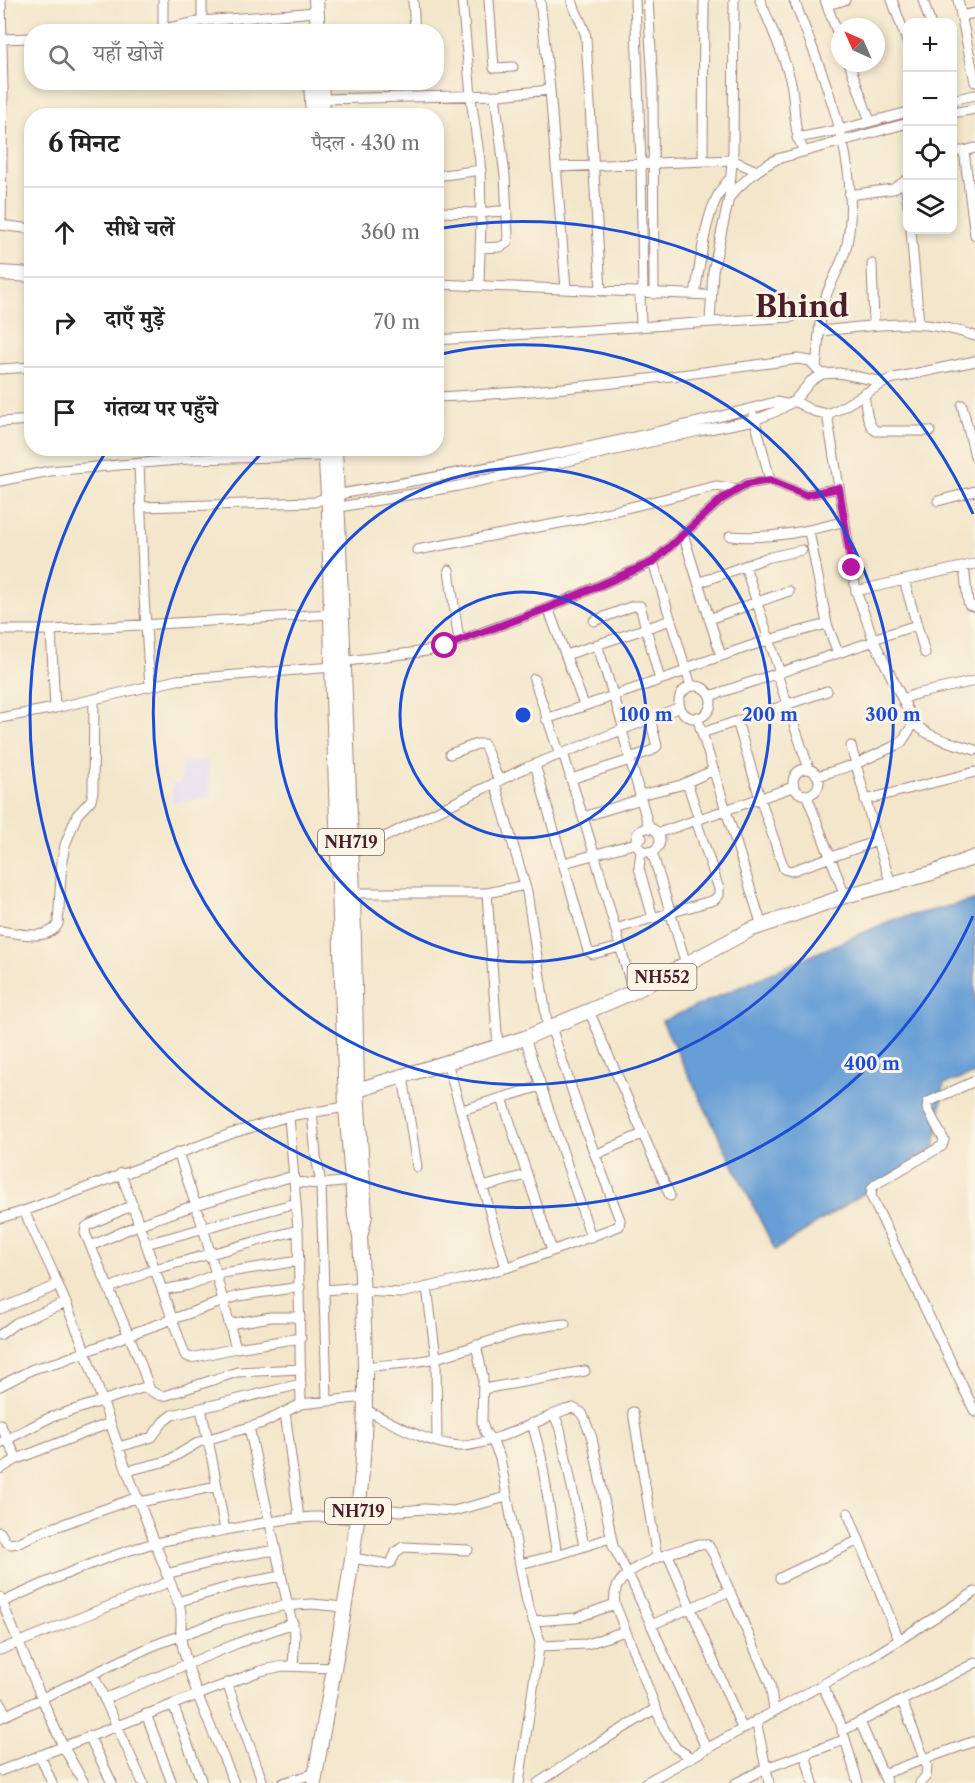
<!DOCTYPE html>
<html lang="hi">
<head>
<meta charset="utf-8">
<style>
	:root { --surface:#fff; --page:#f6f6f6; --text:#202124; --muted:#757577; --line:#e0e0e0 }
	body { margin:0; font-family:"Libre Caslon Text","Noto Serif Devanagari",serif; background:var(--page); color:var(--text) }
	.controls { position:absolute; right:18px; top:18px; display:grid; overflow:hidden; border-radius:12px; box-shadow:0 3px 9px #0003 }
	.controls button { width:54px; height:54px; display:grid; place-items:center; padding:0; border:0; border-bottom:2px solid var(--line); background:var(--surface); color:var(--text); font:30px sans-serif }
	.compass { position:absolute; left:831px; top:18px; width:54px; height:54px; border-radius:50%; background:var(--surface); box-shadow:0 3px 9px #0003; rotate:315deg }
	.stop { position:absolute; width:18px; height:18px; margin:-14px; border:4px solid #b5179e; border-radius:50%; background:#fff }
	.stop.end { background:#b5179e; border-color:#fff; box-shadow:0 2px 6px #0008 }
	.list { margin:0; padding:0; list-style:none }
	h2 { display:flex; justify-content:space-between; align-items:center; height:78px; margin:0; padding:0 24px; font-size:26px }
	h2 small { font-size:20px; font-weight:400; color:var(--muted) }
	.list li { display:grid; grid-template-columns:39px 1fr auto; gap:18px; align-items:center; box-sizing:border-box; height:90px; padding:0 24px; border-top:2px solid var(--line) }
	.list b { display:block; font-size:22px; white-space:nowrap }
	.list em { font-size:20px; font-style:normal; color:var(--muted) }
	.icon { flex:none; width:33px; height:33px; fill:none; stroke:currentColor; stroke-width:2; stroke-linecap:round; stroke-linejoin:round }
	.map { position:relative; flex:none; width:975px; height:1783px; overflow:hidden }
	.search { position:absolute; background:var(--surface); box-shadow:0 3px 9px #0003; left:24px; top:24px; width:420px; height:66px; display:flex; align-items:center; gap:15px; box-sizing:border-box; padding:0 21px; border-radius:24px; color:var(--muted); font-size:22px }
	.panel { position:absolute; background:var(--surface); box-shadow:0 3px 9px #0003; left:24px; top:108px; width:420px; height:348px; border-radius:24px }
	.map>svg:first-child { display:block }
	.built { fill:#ddd5f6 }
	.water { fill:#669ed5; stroke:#585e80; stroke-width:1.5 }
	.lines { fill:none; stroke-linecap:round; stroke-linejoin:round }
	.minor-casing { stroke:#9e827b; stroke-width:11 }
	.highway-casing { stroke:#9e827b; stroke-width:16 }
	.minor { stroke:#fff; stroke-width:9 }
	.highway { stroke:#fff; stroke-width:14 }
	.route { stroke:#b5179e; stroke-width:8 }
	.ring { fill:none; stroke:#1d4ed8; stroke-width:3 }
	.labels { text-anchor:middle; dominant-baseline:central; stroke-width:6; stroke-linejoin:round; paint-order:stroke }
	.shield { fill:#fcf5e5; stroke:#7f5f63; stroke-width:1.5 }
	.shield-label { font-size:16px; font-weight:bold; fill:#4a1f2b }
	.town-label { font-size:30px; font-weight:bold; fill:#4a1f2b; stroke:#fcf5e5 }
	.centre { fill:#1d4ed8; stroke:#fcf5e5; stroke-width:3 }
	.ring-label { font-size:18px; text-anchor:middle; font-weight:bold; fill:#1d4ed8; stroke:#fcf5e5; stroke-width:6; stroke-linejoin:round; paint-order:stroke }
</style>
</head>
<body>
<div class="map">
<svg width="975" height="1783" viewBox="0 0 975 1783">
	<rect width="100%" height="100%" fill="#fcf5e5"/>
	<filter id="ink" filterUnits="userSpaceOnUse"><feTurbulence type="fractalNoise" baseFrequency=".0167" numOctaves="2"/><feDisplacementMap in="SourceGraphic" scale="12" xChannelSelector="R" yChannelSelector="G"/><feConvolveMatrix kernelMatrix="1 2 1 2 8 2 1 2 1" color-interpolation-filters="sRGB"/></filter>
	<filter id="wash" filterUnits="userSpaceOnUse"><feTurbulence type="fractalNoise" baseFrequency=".008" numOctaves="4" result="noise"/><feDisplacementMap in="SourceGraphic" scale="24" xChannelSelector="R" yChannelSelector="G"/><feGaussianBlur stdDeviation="1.35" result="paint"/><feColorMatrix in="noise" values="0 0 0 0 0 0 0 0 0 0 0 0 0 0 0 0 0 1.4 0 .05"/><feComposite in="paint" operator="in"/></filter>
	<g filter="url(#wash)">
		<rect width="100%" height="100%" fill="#f3e6cb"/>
		<path class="built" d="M207,760L211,797L173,802L172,784L181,783V764Z"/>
		<path class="water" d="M975,900V1074L944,1084L935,1148L775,1250L662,1021L892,920Z"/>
	</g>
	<g filter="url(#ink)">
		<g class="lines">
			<g class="minor-casing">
				<path id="minor" d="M1,0L3,89L1,225
					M163,0V28
					M413,0L415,32
					M462,0L472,106L480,161L481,221L479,285
					M489,0L494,68L513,67
					M540,0L550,90L566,289
					M572,0C575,14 584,23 586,38L601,291
					M635,0L641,164L643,293
					M648,0L653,84L654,294
					M760,0C771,27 784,54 791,83C796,105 792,131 804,151
					M794,0C822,74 863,163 847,244C843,264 831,280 825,299C818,321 819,345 816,367
					M825,0L840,40
					M892,0L908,44
					M923,0L930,22
					M958,0L975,82
					M827,5L845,0
					M961,16L975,13
					M202,21V0
					M149,32L202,21L317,12
					M2,39L32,38
					M849,63L870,121
					M322,99L499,95L550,90
					M952,100L975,95
					M952,113L975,109
					M797,138L839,130L908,112
					M952,151H964L975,148
					M964,151L975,235
					M703,161L704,0
					M556,167L732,160L757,171
					M436,176L481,170
					M905,183L908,206
					M849,195L893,189L908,179
					M729,198C742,182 759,168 777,159L908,123
					M436,212L481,213L507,210
					M0,225L32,229
					M911,230L919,324
					M480,248L500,247L507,243L508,237L505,176L495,95
					M872,264L874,325
					M436,284L710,295
					M640,293L641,327
					M695,294C701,262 705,201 730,179
					M710,322L713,271L729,198L733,151L734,0
					M820,331C878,326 917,316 975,336
					M436,340L792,317
					M0,369L32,367
					M864,393C866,405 866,425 876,431H930
					M436,397C558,392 678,376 798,359L810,361L822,374
					M794,401L813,411L827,414L839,409L890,379L975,361
					M962,405L975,456
					M754,416L770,480
					M0,422L32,420
					M139,463L144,597L150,686
					M0,481L50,471L189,459L325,456
					M938,501L975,491
					M141,507L315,502L329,496C478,470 629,442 775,402L786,404
					M334,508L458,486L699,431L755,420L777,411L794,401L811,381L822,374L839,373L883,382
					M809,531L827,624L838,653
					M683,534L721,656
					M730,536C770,539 806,532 845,521
					M417,550L581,519L716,486L738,489
					M653,562L722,499L747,484L770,480L805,495L839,488
					M745,566L780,673
					M964,567L968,602L969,605L975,607
					M449,570L459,641
					M904,580L925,653
					M698,583L766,558L802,550
					M856,591L975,564
					M548,608L584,705
					M709,619L789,591
					M594,621L633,606H640L660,680
					M0,630H51L331,614
					M51,630L55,708L177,680L332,667
					M873,639L917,625
					M874,641L914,723C930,739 954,743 975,750
					M597,644L624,729
					M566,655L671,620
					M339,662L427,651L445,646L548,608L653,562L691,686
					M686,668L768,640L827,624
					M777,674L809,769
					M534,679L560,755
					M679 702a16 16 0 1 1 32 0a16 16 0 1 1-32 0Z
					M710,696L874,641L856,591L827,414
					M903,699L916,694L975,681
					M697,717L762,926
					M0,718L55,708
					M546,719L686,671
					M737,721L760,798L784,869L791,871L877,841
					M622,730L649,828
					M702,733L827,691
					M851,746L877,841L891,884
					M563,753L595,856L633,992
					M450,754L477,744H484L499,781
					M629,758L651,751L657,746L650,719
					M535,764L588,951L593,954L620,947
					M793 782a13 13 0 1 1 26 0a13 13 0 1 1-26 0Z
					M818,776L856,764L901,743L914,723
					M571,779L630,760
					M495,783L527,892L548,1029
					M683,784L714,770
					M640,795L685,784L689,788L699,819
					M807,796L845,896
					M865,800L975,772
					M583,817L641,799
					M636 840a12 12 0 1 1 24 0a12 12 0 1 1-24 0Z
					M658,833L793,787
					M641,850L639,868L653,918
					M652,852L686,964
					M348,855L523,769L680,707
					M564,863L636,843L642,838
					M353,893H487
					M615,929L714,900L719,895V889L696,820
					M0,931C17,933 48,942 58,924L62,861L65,845L77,815L91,800L93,792L94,699
					M589,1011L670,1196
					M525,1038L591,1237
					M498,1047L487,893L525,885
					M447,1062L506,1268
					M403,1076L417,1167
					M975,1081L928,1102L927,1108L944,1140L942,1146L876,1184L872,1188L871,1196L975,1412
					M502,1098L552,1251
					M462,1110L541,1086
					M312,1112L316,1156L321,1184L327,1401
					M289,1116L298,1230L301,1404
					M178,1152L203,1227L236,1348
					M595,1155L642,1134
					M121,1173L185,1355L191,1358L236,1348L301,1338
					M294,1182L321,1184L352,1181
					M483,1187L526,1175
					M133,1205L89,1225L86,1227L85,1233L139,1359L150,1390
					M24,1211L51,1268L80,1337L127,1471L180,1607C183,1620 179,1631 182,1644C193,1692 216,1737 234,1783
					M0,1218L24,1211L233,1133L289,1116L346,1107
					M146,1244L296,1203
					M91,1246L140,1224L196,1205L293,1176
					M427,1287L436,1358L437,1442
					M110,1288L155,1269L298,1230
					M162,1290L189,1285L216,1274L299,1261
					M325,1290L362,1287
					M363,1291L401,1293L464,1279L506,1268L619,1226L620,1220L583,1123L551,1027
					M0,1309L58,1285
					M229,1324L271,1317H300
					M0,1335L16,1323L66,1303
					M476,1345L483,1377L482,1422L485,1432L493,1442L500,1458L527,1602L540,1641L519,1783
					M365,1367C390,1364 415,1364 439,1357C481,1346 521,1327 565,1324
					M0,1386L33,1369L61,1361L139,1331L238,1296L300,1287
					M483,1389L585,1371
					M201,1409L211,1454L225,1530
					M364,1409C393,1423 427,1444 460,1446C485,1447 540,1420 565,1410L573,1408L582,1413L592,1438L613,1546L633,1584L706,1748
					M285,1412L299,1518
					M633,1412L657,1558
					M554,1414L560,1429L584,1546
					M532,1423L541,1456L557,1555
					M0,1424L17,1459
					M249,1427L288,1606L295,1635L293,1666
					M0,1443L49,1418L142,1388C150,1388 156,1396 164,1396L237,1372L301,1369
					M119,1447L152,1437L164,1421L172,1415L301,1384
					M0,1469L17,1459L110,1423
					M127,1471L167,1461L199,1442L263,1423L301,1404L365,1397
					M140,1502L217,1486
					M358,1506L401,1511L425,1509L453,1511L507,1497
					M848,1513L899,1640
					M0,1532L6,1542L11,1544L17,1543L39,1533L138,1497
					M668,1555L742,1728
					M353,1558L387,1564L391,1563L396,1552L403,1547L468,1550
					M520,1564L557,1555L610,1538
					M166,1574L233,1557L276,1550
					M780,1578L859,1540
					M0,1597L42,1699L63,1746L84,1783
					M3,1602C49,1581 95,1560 144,1546C170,1538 198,1536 225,1530C269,1522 313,1512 357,1520
					M177,1602L239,1584L281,1576
					M533,1621L576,1618L615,1604
					M651,1625L730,1591
					M540,1646L587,1644L625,1631
					M0,1650L169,1582
					M93,1674L143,1783
					M227,1683L263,1783
					M822,1685L840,1722L858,1783
					M104,1699L238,1643L293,1623
					M902,1701L927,1766L926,1776L920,1783
					M0,1702L6,1715
					M173,1704L202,1783
					M146,1714L172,1783
					M0,1718L152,1646L223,1620L282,1606L312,1604L344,1607
					M756,1720L769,1783
					M860,1722L887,1783
					M842,1731L975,1663
					M89,1736L112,1783
					M805,1754L813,1783
					M40,1755L52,1783
					M690,1757L676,1748L664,1729L615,1604C608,1566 673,1553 699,1544L708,1545L714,1555L770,1684L774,1711
					M0,1771L260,1671L283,1666L333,1668
					M883,1774L975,1741
					M283,1783L316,1773
					M538,1783L586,1751L655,1709
					M645,1783L872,1657L975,1592
					M736,1783L766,1768L844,1740"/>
			</g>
			<g class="highway-casing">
				<path id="highway" d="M316,0L318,32
					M311,82L313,116
					M321,82L323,116
					M0,273L32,275
					M335,448L353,893L357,1090L365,1216L361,1233
					M348,1093L525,1038L633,992L750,930L845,896L932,873L975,857
					M314,1783C331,1680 353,1577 362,1472C368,1393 364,1314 360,1236L355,1216L346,1107L332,663L329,509L325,448"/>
			</g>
			<use href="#minor" class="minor"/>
			<use href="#highway" class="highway"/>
		</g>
	</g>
	<g class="lines" filter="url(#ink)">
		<path class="route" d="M445,646L548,608L653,562L722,499L747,484L770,480L805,495L839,488L852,568"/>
	</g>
	<g class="ring">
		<circle cx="523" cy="715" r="123"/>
		<circle cx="523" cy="715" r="247"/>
		<path d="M437 355A370 370 0 1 1 266 449"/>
		<path d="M973 916A493 493 0 1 1 107 450M437 229A493 493 0 0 1 973 514"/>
	</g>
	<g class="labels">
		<g class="shield">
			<rect x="318" y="829" width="66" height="26" rx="4.5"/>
			<rect x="627.5" y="964" width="69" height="26" rx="4.5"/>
			<rect x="325" y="1498" width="66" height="26" rx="4.5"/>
		</g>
		<g class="shield-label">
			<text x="351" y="842">NH719</text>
			<text x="662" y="977">NH552</text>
			<text x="358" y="1511">NH719</text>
		</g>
		<g class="town-label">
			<text x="802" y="306">Bhind</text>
		</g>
	</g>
	<circle cx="523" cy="715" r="9" class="centre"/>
	<g class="ring-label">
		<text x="646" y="721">100 m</text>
		<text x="770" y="721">200 m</text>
		<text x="893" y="721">300 m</text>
		<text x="872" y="1070">400 m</text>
	</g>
</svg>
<div class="controls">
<button>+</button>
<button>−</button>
<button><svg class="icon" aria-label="locate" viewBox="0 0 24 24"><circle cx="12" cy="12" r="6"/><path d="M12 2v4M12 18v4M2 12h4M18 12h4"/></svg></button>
<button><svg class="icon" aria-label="layers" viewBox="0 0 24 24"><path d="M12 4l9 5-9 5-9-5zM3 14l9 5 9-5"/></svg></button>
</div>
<svg class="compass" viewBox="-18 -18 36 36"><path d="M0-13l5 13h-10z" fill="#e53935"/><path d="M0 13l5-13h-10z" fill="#757577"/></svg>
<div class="stop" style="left:445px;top:646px"></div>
<div class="stop end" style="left:852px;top:568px"></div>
<div class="search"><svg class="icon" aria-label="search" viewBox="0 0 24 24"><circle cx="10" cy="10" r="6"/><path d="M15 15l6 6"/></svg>यहाँ खोजें</div>
<section class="panel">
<h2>6 मिनट<small>पैदल · 430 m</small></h2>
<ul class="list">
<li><svg class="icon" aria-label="ahead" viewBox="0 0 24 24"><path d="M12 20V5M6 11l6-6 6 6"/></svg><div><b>सीधे चलें</b></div><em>360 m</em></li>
<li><svg class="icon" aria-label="right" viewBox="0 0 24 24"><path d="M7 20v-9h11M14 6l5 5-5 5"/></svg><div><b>दाएँ मुड़ें</b></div><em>70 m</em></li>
<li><svg class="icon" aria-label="arrive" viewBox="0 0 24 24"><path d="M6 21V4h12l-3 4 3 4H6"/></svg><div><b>गंतव्य पर पहुँचे</b></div></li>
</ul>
</section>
</div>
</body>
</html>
